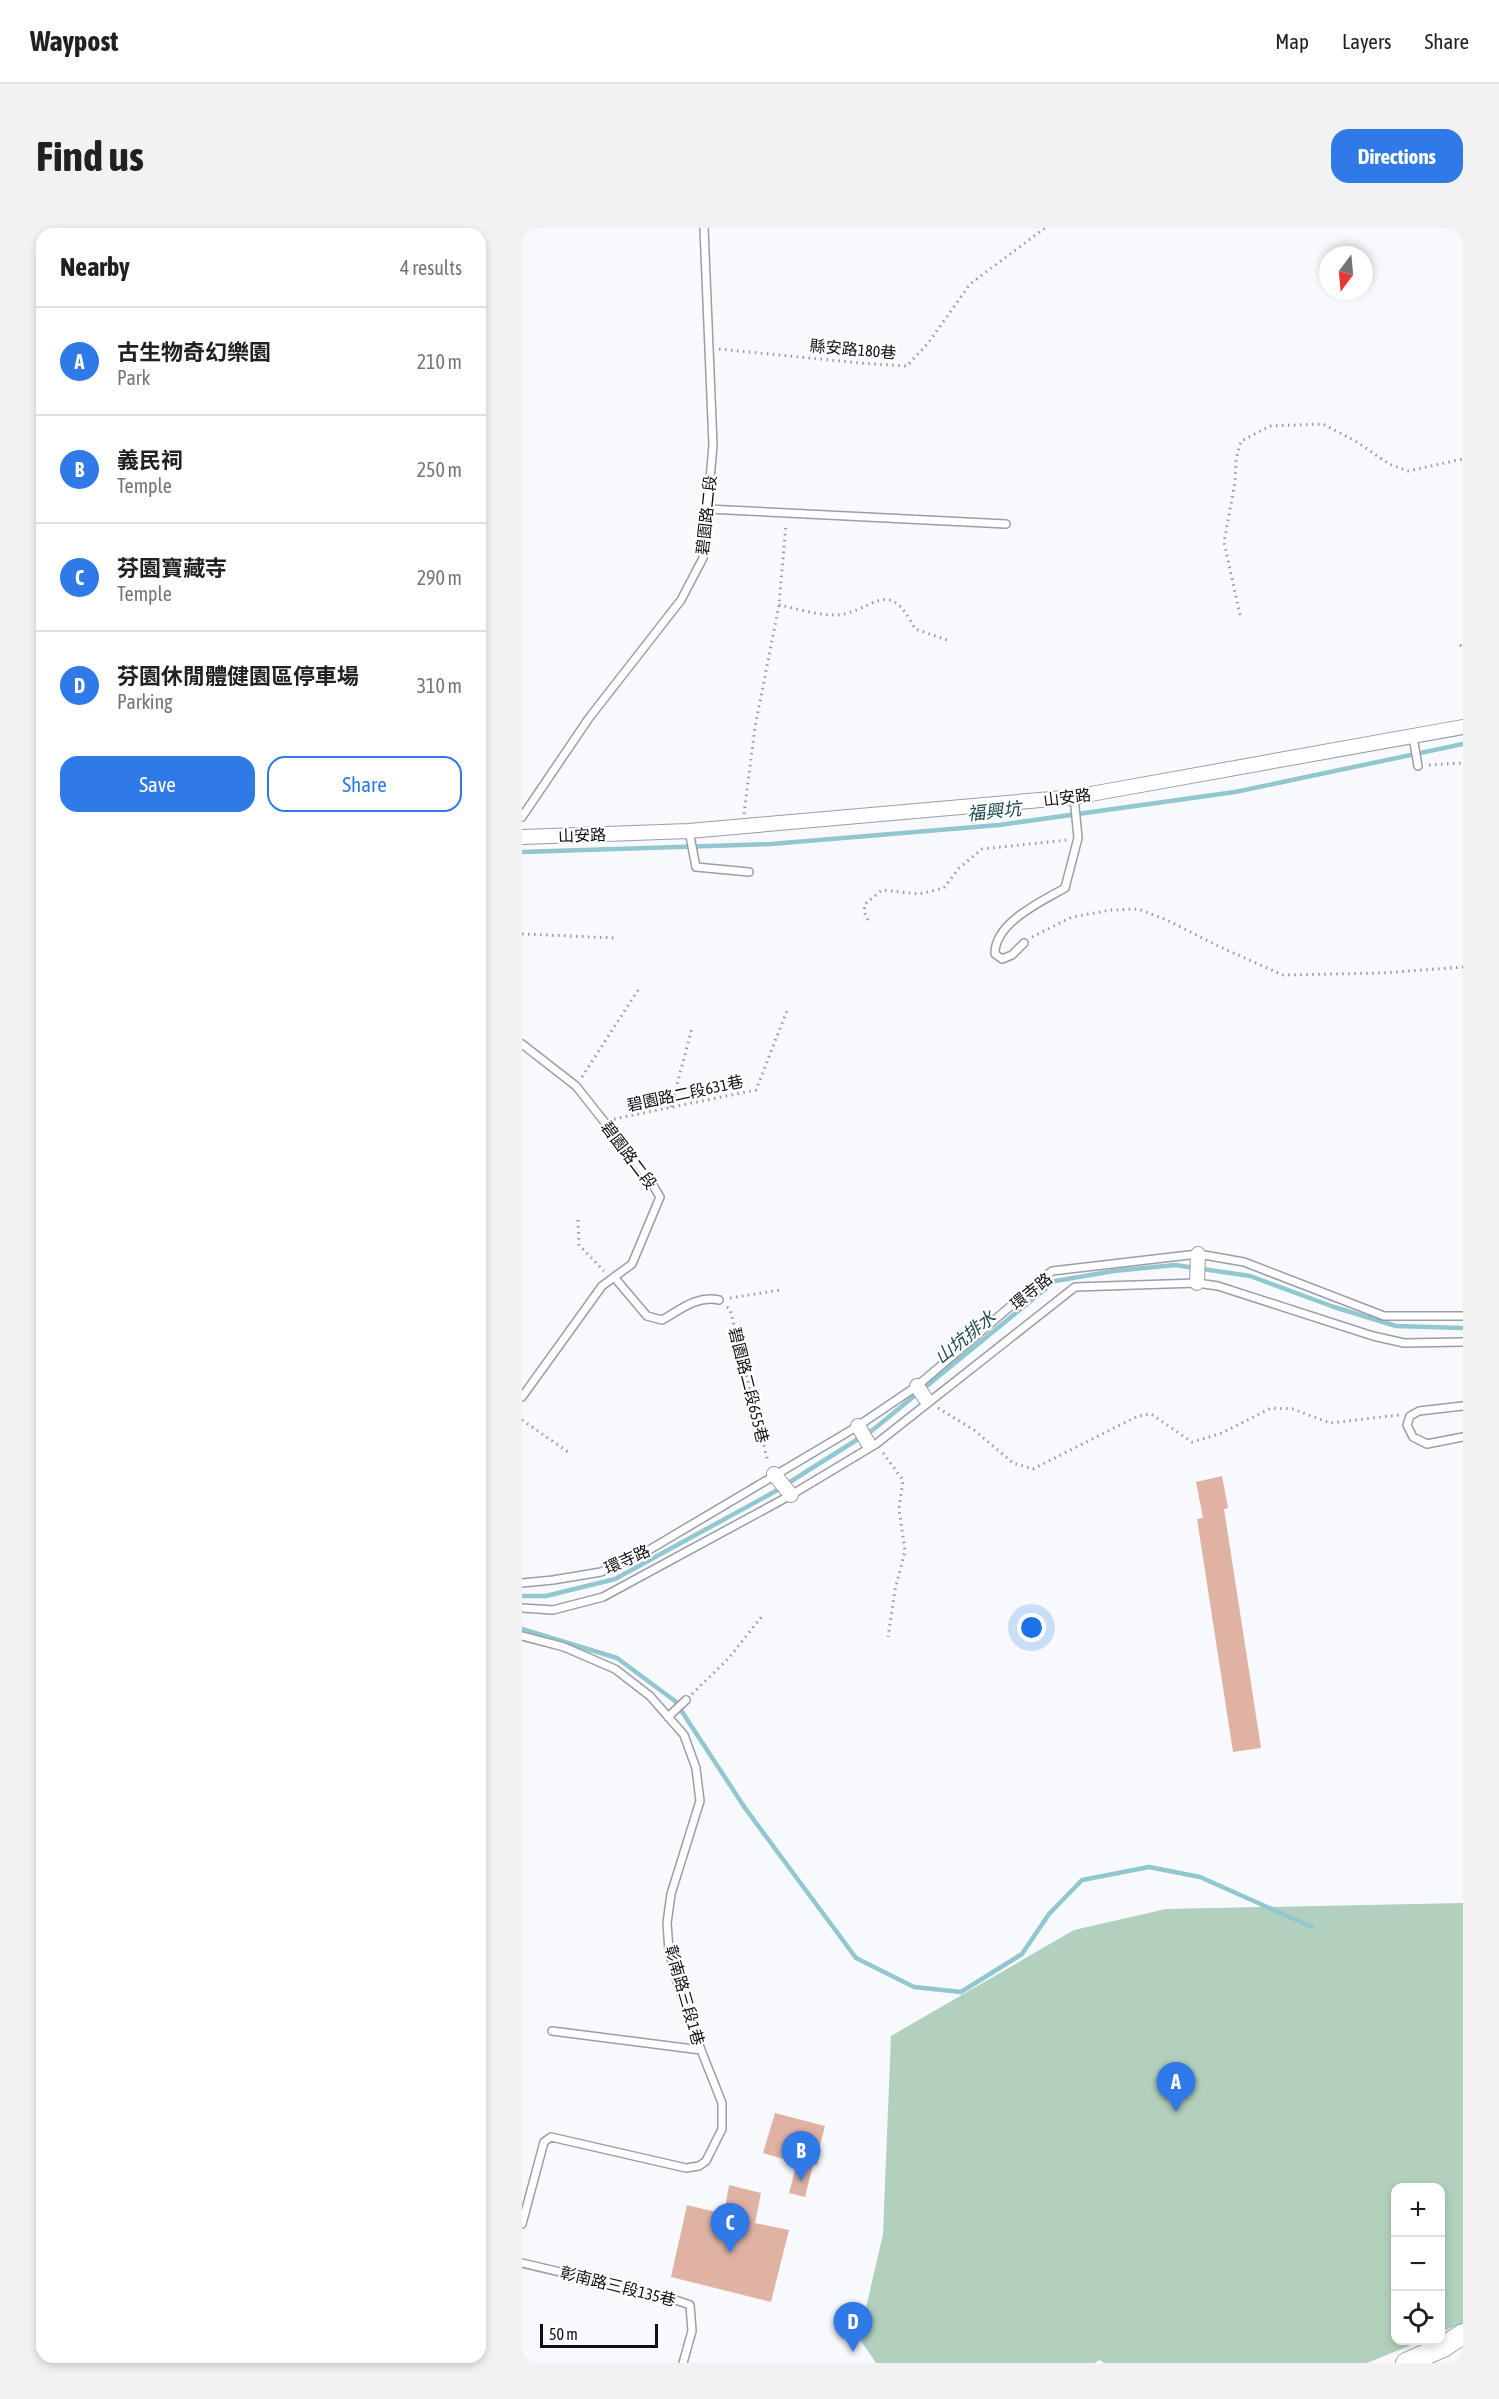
<!DOCTYPE html>
<html lang="en">
<head>
<meta charset="utf-8">
<style>
	:root { --surface:#fff; --page:#f2f2f2; --text:#202124; --muted:#757577; --line:#e0e0e0; --accent:#307ae7 }
	body { margin:0; font-family:"Asap Condensed","Noto Sans TC",sans-serif; background:var(--page); color:var(--text) }
	.controls { position:absolute; right:18px; bottom:18px; display:grid; overflow:hidden; border-radius:12px; box-shadow:0 3px 9px #0003 }
	.controls button { width:54px; height:54px; display:grid; place-items:center; padding:0; border:0; border-bottom:2px solid var(--line); background:var(--surface); color:var(--text); font:30px sans-serif }
	.compass { position:absolute; left:797px; top:18px; width:54px; height:54px; border-radius:50%; background:var(--surface); box-shadow:0 3px 9px #0003; rotate:196deg }
	.scale { position:absolute; left:18px; bottom:15px; width:118px; box-sizing:border-box; padding-left:6px; border:3px solid #0e0f12; border-top:0; font-size:16px; line-height:21px; white-space:nowrap; color:#0e0f12; -webkit-text-stroke:4px #fff; paint-order:stroke }
	.you { position:absolute; left:510px; top:1400px; width:21px; height:21px; margin:-15px; border:4px solid #fff; border-radius:50%; background:#1a73e8; box-shadow:0 0 0 9px #1a73e833 }
	.badge { display:grid; place-items:center; width:39px; height:39px; border-radius:50%; background:var(--accent); color:#fff; font-size:20px; font-weight:700 }
	.pin { position:absolute; translate:-50% -50px; filter:drop-shadow(0 2px 3px #0008) }
	.pin::after { content:''; position:absolute; top:32px; width:21px; height:18px; background:inherit; clip-path:polygon(0 0,100% 0,50% 100%) }
	.list { margin:0; padding:0; list-style:none }
	h2 { display:flex; justify-content:space-between; align-items:center; height:78px; margin:0; padding:0 24px; font-size:26px }
	h2 small { font-size:20px; font-weight:400; color:var(--muted) }
	.list li { display:grid; grid-template-columns:39px 1fr auto; gap:18px; align-items:center; box-sizing:border-box; height:108px; padding:0 24px; border-top:2px solid var(--line) }
	.list b { display:block; font-size:22px; white-space:nowrap }
	.list p { margin:0; font-size:20px; white-space:nowrap; color:var(--muted) }
	.list em { font-size:20px; font-style:normal; color:var(--muted) }
	.actions { display:flex; gap:12px; padding:18px 24px }
	.actions a { flex:1; padding:14px 0; border:2px solid var(--accent); border-radius:18px; text-align:center; font-size:21px; color:var(--accent) }
	.actions .main { background:var(--accent); color:#fff }
	.icon { flex:none; width:33px; height:33px; fill:none; stroke:currentColor; stroke-width:2; stroke-linecap:round; stroke-linejoin:round }
	.map { position:relative; flex:none; width:941px; height:2135px; overflow:hidden; border-radius:18px }
	header { display:flex; align-items:center; gap:36px; box-sizing:border-box; height:84px; padding:0 30px; background:var(--surface); border-bottom:2px solid var(--line) }
	header strong { font-size:28px }
	nav { display:flex; gap:33px; margin-inline-start:auto; font-size:21px }
	.intro { display:flex; align-items:center; justify-content:space-between; box-sizing:border-box; height:144px; padding:0 36px }
	h1 { margin:0; font-size:42px }
	.button { padding:15px 27px; border-radius:18px; background:var(--accent); color:#fff; font-size:21px; font-weight:700 }
	main { display:flex; gap:36px; padding:0 36px }
	aside { flex:1; background:var(--surface); border-radius:18px; box-shadow:0 3px 9px #0003 }
	.map>svg:first-child { display:block }
	.green { fill:#b2d0be }
	.lines { fill:none; stroke-linecap:round; stroke-linejoin:round }
	.stream { stroke:#91c7cf; stroke-width:4.5 }
	.building { fill:#dfb2a3 }
	.lane-casing { stroke:#9b9da7; stroke-width:10 }
	.street-casing { stroke:#9b9da7; stroke-width:16 }
	.secondary-casing { stroke:#9b9da7; stroke-width:22 }
	.path { stroke:#999a9e; stroke-width:3; stroke-dasharray:1.5 4.5; stroke-linecap:butt }
	.lane { stroke:#fff; stroke-width:7 }
	.street { stroke:#fff; stroke-width:14 }
	.secondary { stroke:#fff; stroke-width:20 }
	.labels { text-anchor:middle; dominant-baseline:central; stroke-width:4.5; stroke-linejoin:round; paint-order:stroke }
	.street-label { font-size:16px; fill:#0e0f12; stroke:#fff }
	.water-label { font-size:18px; font-style:italic; fill:#1c4c52; stroke:#fff }
</style>
</head>
<body>
<header>
<strong>Waypost</strong>
<nav><a>Map</a><a>Layers</a><a>Share</a></nav>
</header>
<div class="intro"><h1>Find us</h1><a class="button">Directions</a></div>
<main>
<aside>
<h2>Nearby<small>4 results</small></h2>
<ul class="list">
<li><span class="badge">A</span><div><b>古生物奇幻樂園</b><p>Park</p></div><em>210 m</em></li>
<li><span class="badge">B</span><div><b>義民祠</b><p>Temple</p></div><em>250 m</em></li>
<li><span class="badge">C</span><div><b>芬園寶藏寺</b><p>Temple</p></div><em>290 m</em></li>
<li><span class="badge">D</span><div><b>芬園休閒體健園區停車場</b><p>Parking</p></div><em>310 m</em></li>
</ul>
<div class="actions"><a class="main">Save</a><a>Share</a></div>
</aside>
<div class="map">
<svg width="941" height="2135" viewBox="0 0 941 2135">
	<rect width="100%" height="100%" fill="#f8f9fd"/>
	<path class="green" d="M941,1675V2095L919,2104L918,1960H874V2112L899,2113L845,2135H582L578,2132L572,2135H354L337,2110L361,2006L369,1808L552,1702L644,1681Z"/>
	<g class="lines">
		<path class="stream" d="M0,624L249,616L477,597L713,564L941,516
			M0,1368H24L93,1351L252,1264L352,1201L533,1053L592,1043L653,1037L728,1048L812,1079L874,1098L941,1100
			M0,1401L95,1430L153,1473L223,1580L334,1730L392,1759L439,1764L500,1726L527,1686L560,1652L627,1639L678,1649L790,1699"/>
	</g>
	<path class="building" d="M700,1248L706,1280L702,1281L739,1520L711,1524L675,1291L681,1290L674,1254Z
		M253,1885L303,1898L296,1925H298L295,1937H291L283,1969L267,1965L275,1935L241,1925Z
		M207,1957L239,1965L233,1995L267,2002L249,2074L149,2049L165,1977L202,1986Z"/>
	<g class="lines">
		<g class="lane-casing">
			<path id="lane" d="M185,281L484,296
				M891,509L896,538
				M0,589L67,490L159,372L181,330L191,217L182,0
				M167,603L174,639L227,644
				M502,715L490,727L480,731L473,726C472,695 520,673 543,660L556,610L552,569
				M0,816L54,858L126,949L138,969L110,1036L80,1058L0,1169
				M92,1049L125,1088L140,1092C158,1082 175,1067 197,1072
				M941,1178L897,1183L888,1188L885,1197L891,1209L905,1216L941,1209
				M0,1355L31,1352L79,1344L127,1322L336,1198L395,1158L530,1043L676,1026L722,1034L862,1088H941
				M0,1380L31,1382L81,1369L269,1267L354,1216L553,1059L675,1055L696,1058L851,1108L882,1115L941,1114
				M0,1408L42,1419L93,1441L128,1468L162,1507L174,1540L178,1573L149,1666L145,1695L147,1723L156,1757L179,1822L200,1875V1901L184,1933L177,1938L164,1940L29,1909L22,1914L0,1996
				M146,1489L164,1472
				M30,1803L179,1822
				M0,2035L148,2070L168,2077L170,2103L161,2135"/>
		</g>
		<g class="street-casing">
			<path id="street" d="M0,609L167,603L552,569L941,499
				M675,1055L676,1026
				M395,1158L403,1170
				M336,1198L346,1215
				M252,1246L269,1267"/>
		</g>
		<g class="secondary-casing">
			<path id="secondary" d="M884,2135L921,2119L941,2106"/>
		</g>
		<path class="path" d="M197,121L338,135L385,138L407,114L448,56L523,0
			M257,377C273,380 291,386 308,387C350,389 364,343 393,401L425,412
			M718,387L702,314L713,254L714,232L719,213L748,198L801,196L835,214L867,236L886,243L941,231
			M938,417L941,419
			M907,537L941,535
			M222,586L233,499L257,377L264,296
			M346,692L342,684L343,676L360,662L397,666L422,660L437,640L460,621L545,612
			M0,706L93,710
			M510,709L550,689L589,682L616,681L645,692L696,718L761,747L861,745L941,739
			M60,849L118,759
			M149,879L170,800
			M92,891L234,862L266,780
			M56,992L57,1017L82,1043
			M208,1070L258,1062
			M205,1079L208,1081L246,1234
			M416,1180L452,1202L491,1235L511,1241L616,1188L629,1186L670,1214L700,1205L749,1180L771,1181L808,1195L877,1187
			M0,1192L46,1224
			M361,1225L381,1252L377,1281L383,1323L373,1362L366,1409
			M170,1466L206,1431L241,1387"/>
		<use href="#lane" class="lane"/>
		<use href="#street" class="street"/>
		<use href="#secondary" class="secondary"/>
	</g>
	<g class="labels">
		<g class="street-label">
			<text transform="translate(331 121) rotate(5)">縣安路180巷</text>
			<text transform="translate(184 287) rotate(-84)">碧園路二段</text>
			<text transform="translate(545 569) rotate(-7)">山安路</text>
			<text transform="translate(60 607) rotate(-2)">山安路</text>
			<text transform="translate(163 865) rotate(-12)">碧園路二段631巷</text>
			<text transform="translate(107 927) rotate(53)">碧園路二段</text>
			<text transform="translate(509 1063) rotate(-39)">環寺路</text>
			<text transform="translate(227 1157) rotate(76)">碧園路二段655巷</text>
			<text transform="translate(105 1331) rotate(-24)">環寺路</text>
			<text transform="translate(163 1767) rotate(74)">彰南路三段1巷</text>
			<text transform="translate(96 2058) rotate(14)">彰南路三段135巷</text>
		</g>
		<g class="water-label">
			<text transform="translate(472 583) rotate(-6)">福興坑</text>
			<text transform="translate(443 1109) rotate(-39)">山坑排水</text>
		</g>
	</g>
</svg>
<div class="controls">
<button>+</button>
<button>−</button>
<button><svg class="icon" aria-label="locate" viewBox="0 0 24 24"><circle cx="12" cy="12" r="6"/><path d="M12 2v4M12 18v4M2 12h4M18 12h4"/></svg></button>
</div>
<svg class="compass" viewBox="-18 -18 36 36"><path d="M0-13l5 13h-10z" fill="#e53935"/><path d="M0 13l5-13h-10z" fill="#757577"/></svg>
<div class="scale">50 m</div>
<div class="you"></div>
<div class="pin badge" style="left:654px;top:1884px">A</div>
<div class="pin badge" style="left:279px;top:1953px">B</div>
<div class="pin badge" style="left:208px;top:2025px">C</div>
<div class="pin badge" style="left:331px;top:2124px">D</div>
</div>
</main>
</body>
</html>
